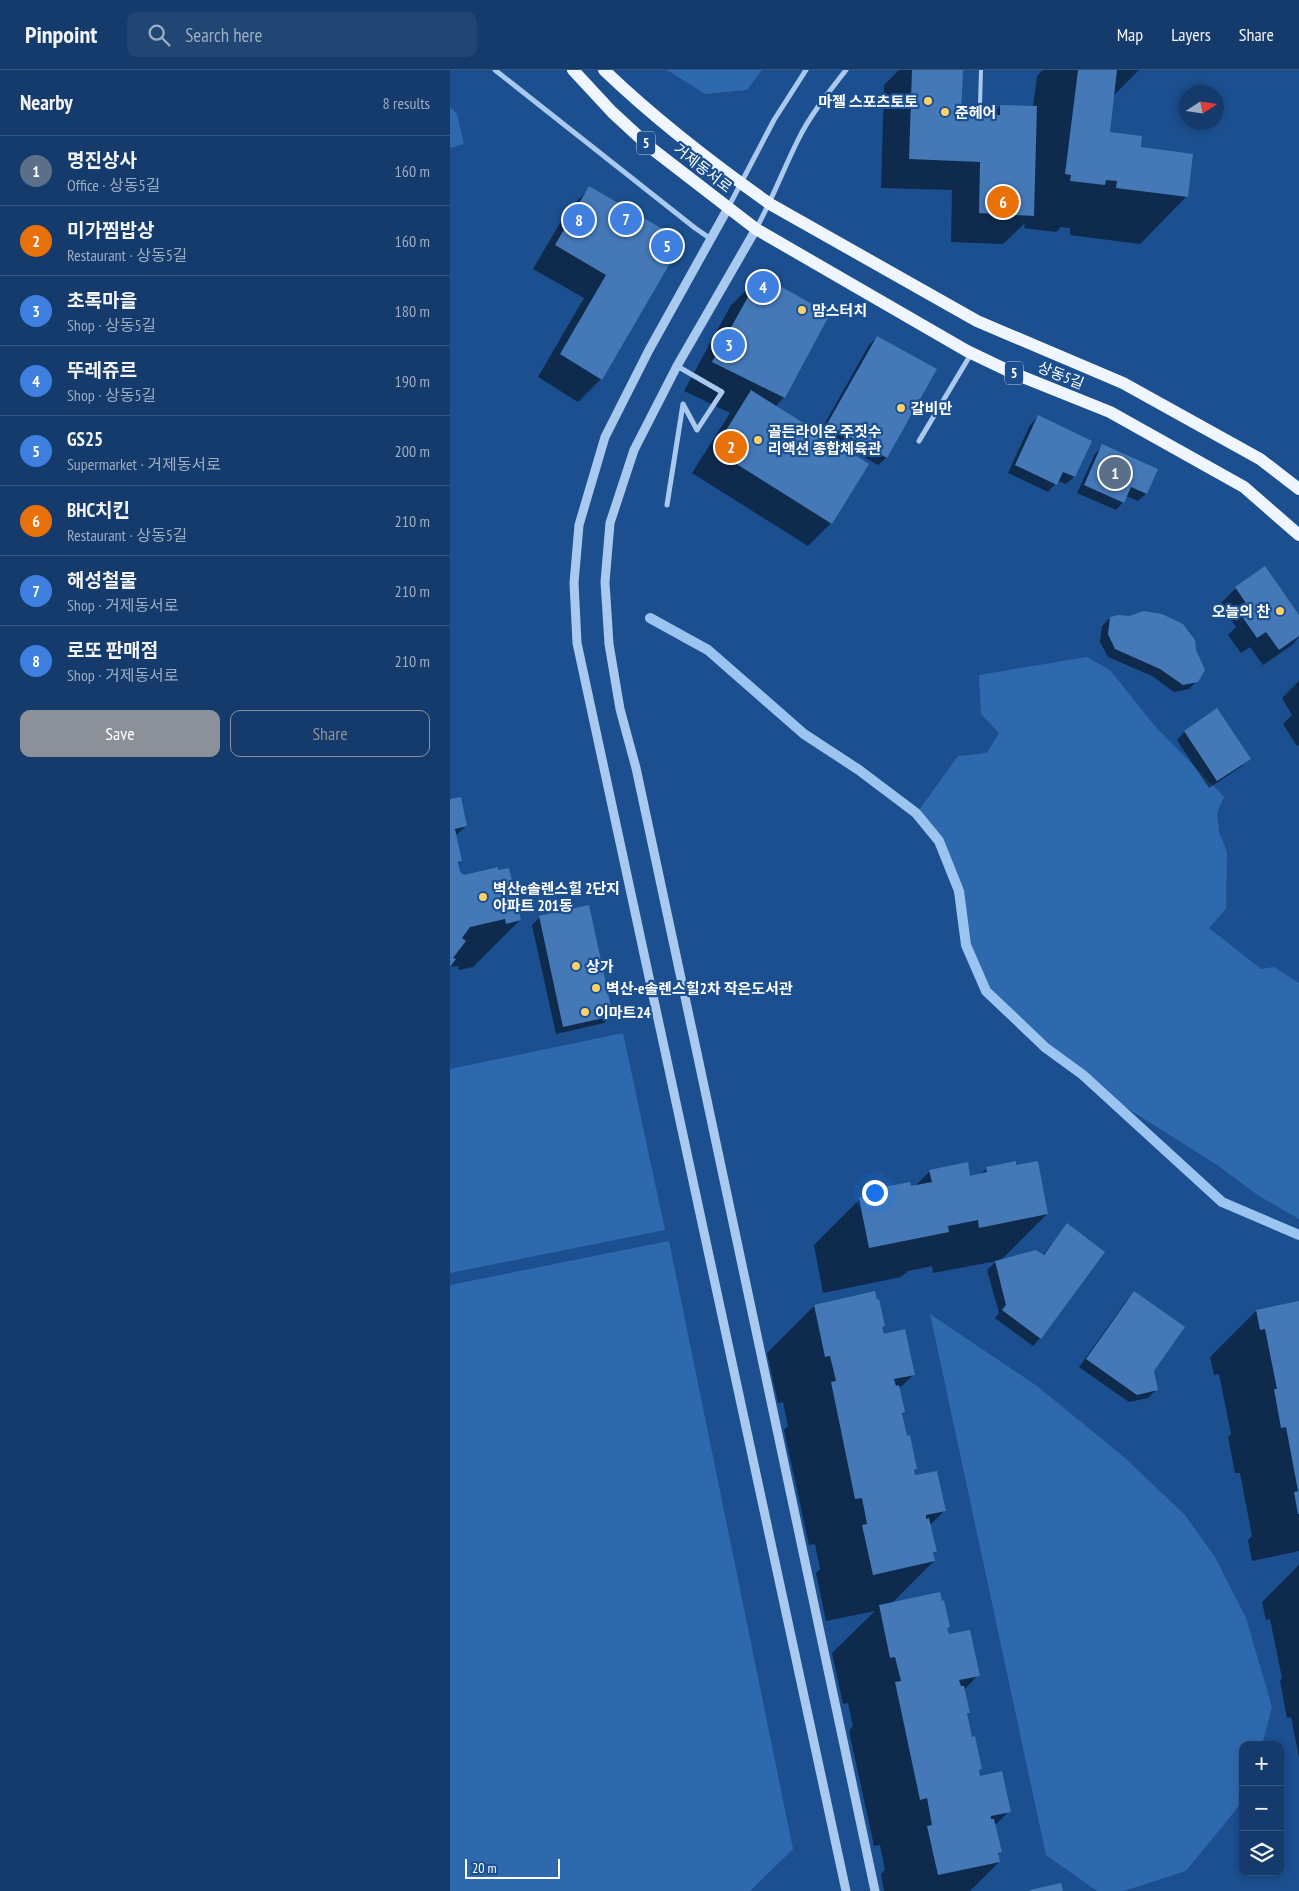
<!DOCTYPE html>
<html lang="en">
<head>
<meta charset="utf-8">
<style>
	:root { --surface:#143b6b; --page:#214673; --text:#f1f3f6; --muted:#9dadc1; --line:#33557e; --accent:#8c9099 }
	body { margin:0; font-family:"PT Sans Narrow","Noto Sans KR",sans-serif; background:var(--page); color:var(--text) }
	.controls { position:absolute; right:15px; bottom:15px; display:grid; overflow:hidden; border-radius:10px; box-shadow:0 2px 8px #0003 }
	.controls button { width:45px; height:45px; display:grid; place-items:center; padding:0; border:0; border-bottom:1px solid var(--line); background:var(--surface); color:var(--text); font:25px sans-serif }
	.compass { position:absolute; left:729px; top:15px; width:45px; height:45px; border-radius:50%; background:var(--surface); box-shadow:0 2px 8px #0003; rotate:78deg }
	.scale { position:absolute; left:15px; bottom:12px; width:95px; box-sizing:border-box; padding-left:5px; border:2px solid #fff; border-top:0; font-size:14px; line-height:18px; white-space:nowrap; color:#fff; -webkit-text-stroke:4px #1b4f8f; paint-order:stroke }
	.you { position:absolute; left:424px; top:1122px; width:18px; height:18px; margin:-12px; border:4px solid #fff; border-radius:50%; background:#1a73e8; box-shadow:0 0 0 8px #1a73e833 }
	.badge { display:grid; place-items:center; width:32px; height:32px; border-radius:50%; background:var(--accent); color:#fff; font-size:16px; font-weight:700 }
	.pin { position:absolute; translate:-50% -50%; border:2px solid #fff; box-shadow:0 1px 5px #0006 }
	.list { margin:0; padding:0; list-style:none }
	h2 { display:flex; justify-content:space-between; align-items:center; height:65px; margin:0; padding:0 20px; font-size:21px }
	h2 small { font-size:16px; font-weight:400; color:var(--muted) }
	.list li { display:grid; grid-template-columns:32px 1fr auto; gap:15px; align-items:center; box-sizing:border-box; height:70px; padding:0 20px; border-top:1px solid var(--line) }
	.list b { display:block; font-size:19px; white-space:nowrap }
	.list p { margin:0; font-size:16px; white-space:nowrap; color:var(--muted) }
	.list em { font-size:16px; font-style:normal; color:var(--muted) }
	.actions { display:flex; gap:10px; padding:15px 20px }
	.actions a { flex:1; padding:11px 0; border:1px solid var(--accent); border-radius:10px; text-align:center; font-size:18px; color:var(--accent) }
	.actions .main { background:var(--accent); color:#fff }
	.icon { flex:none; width:28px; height:28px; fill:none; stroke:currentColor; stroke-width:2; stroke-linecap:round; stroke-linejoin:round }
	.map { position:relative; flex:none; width:849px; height:1821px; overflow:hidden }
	header { display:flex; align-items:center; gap:30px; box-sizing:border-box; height:70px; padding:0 25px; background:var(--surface); border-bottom:1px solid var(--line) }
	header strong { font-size:24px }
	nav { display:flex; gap:28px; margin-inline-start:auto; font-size:18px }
	.search { width:350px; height:45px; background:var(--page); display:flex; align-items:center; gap:12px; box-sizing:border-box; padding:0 18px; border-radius:10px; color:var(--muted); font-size:19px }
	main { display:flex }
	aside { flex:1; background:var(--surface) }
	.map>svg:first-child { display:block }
	.green { fill:#2e69ad }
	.shadow { fill:#0007 }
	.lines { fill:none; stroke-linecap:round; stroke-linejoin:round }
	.stream { stroke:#9cc4f0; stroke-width:10 }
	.building { fill:#4478b7 }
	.service { stroke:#a9c9ee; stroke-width:4 }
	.minor { stroke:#a9c9ee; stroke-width:5 }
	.tertiary { stroke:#a9c9ee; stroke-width:9 }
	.primary { stroke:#f0f6ff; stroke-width:12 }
	.poi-dot { fill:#ffd166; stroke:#1b4f8f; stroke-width:2 }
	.labels { text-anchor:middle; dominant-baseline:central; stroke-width:4.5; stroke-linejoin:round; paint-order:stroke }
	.shield { fill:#1b4f8f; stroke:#bbcadd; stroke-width:1 }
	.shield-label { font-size:14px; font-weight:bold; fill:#fff }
	.poi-label { font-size:15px; font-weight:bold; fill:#fff; stroke:#1b4f8f; text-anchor:start }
	.street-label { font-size:15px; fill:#fff; stroke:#1b4f8f }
</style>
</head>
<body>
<header>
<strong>Pinpoint</strong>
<div class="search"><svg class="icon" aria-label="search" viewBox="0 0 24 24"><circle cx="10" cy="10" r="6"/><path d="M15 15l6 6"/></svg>Search here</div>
<nav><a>Map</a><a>Layers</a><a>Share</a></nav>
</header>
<main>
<aside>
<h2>Nearby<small>8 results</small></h2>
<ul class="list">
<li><span class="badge" style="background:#5c6f8a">1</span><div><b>명진상사</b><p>Office · 상동5길</p></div><em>160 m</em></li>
<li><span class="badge" style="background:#e8710a">2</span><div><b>미가찜밥상</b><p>Restaurant · 상동5길</p></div><em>160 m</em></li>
<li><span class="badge" style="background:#3f7fe0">3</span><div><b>초록마을</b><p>Shop · 상동5길</p></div><em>180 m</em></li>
<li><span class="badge" style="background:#3f7fe0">4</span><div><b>뚜레쥬르</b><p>Shop · 상동5길</p></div><em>190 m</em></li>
<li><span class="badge" style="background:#3f7fe0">5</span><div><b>GS25</b><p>Supermarket · 거제동서로</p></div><em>200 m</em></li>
<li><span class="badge" style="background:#e8710a">6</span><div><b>BHC치킨</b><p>Restaurant · 상동5길</p></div><em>210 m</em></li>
<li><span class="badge" style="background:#3f7fe0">7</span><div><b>해성철물</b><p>Shop · 거제동서로</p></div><em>210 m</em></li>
<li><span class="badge" style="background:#3f7fe0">8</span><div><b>로또 판매점</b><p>Shop · 거제동서로</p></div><em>210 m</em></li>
</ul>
<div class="actions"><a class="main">Save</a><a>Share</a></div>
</aside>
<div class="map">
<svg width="849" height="1821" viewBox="0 0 849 1821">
	<rect width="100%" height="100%" fill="#1b4f8f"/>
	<path class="green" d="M217,0H312L297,20L255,24Z
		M0,37L7,44L14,74L0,78Z
		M637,587L660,600L704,655L774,727L767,743L769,762L777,782L776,839L759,858L811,899L824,897L849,913V1149L809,1126L767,1095L669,1033L636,1002L596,973L539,919L521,874L512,818L494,770L469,740L508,686L537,683L549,663L531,644L529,605Z
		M173,963L215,1160L0,1203V999Z
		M219,1171L343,1779L300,1821H0V1215Z
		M480,1244L587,1316L675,1388L735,1445L765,1487L796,1548L822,1637L812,1675H793V1731L736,1801L674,1821H647L596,1785Z"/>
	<path class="shadow" d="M449,0H512L510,44L541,46L550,36L583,37L587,6L593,0H689L663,26L658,63L690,78L737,126L690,174L620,165V158L611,157L606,162L574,158L575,153L553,174L501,172L502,120L431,118L434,15Z
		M140,118L231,172L151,309L128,332L88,307L134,228L83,199L117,141Z
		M310,207L334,327L325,337L381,453L358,476L242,403L280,343L234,321L281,235Z
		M427,267L485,300L436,388L428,395L370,362L419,275Z
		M588,347L640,371L624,407L616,414L608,411L598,422L558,403L580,355Z
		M653,376L707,399L696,424L688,431L676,426L673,432L666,440L627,423L645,384Z
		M815,498L849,547V567L842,575L813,595L800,577L791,583L778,565L786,557L770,534L786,518Z
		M660,548H679L747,611L739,619L724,622L702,606L658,587L650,572L652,556Z
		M849,611V675L847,676L833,654L842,645L832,628Z
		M766,640L799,688L792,696L759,718L727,670L734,662Z
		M0,730L16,756L5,766L11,791L7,795L9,803L70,850L23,897L9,900L8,896L0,897Z
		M90,847L162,946L154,953L106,964L82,855Z
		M537,1098L597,1144L550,1191L592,1186L617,1155L590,1268L583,1276L545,1248L549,1243L537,1200L547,1191L483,1203L482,1196L458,1201L451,1207L373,1223L364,1175L410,1129L423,1126L429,1119L464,1117L480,1101L519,1107L530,1105Z
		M684,1222L706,1320L698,1328L679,1332L629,1297L677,1230Z
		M849,1233V1481L802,1491L798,1470L802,1466L790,1403H785L778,1367L781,1364L769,1304L764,1305L760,1287L806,1241Z
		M364,1236L434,1256L431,1258L433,1265L463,1305L449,1319L456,1368L466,1399L463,1402L464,1407L494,1441L479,1456L485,1481L482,1484L484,1491L441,1534L498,1557L496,1559L498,1566L528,1605L514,1620L518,1642L516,1644L530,1699L528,1702L529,1708L559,1741L544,1756L550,1782L547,1785L549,1792L520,1821H434L431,1804L435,1800L430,1775L424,1776L399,1661L403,1656L398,1633L393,1634L382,1583L425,1541L376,1551L366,1503L370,1499L365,1474L359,1475L334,1360L338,1356L333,1332L328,1333L317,1283Z
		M849,1495V1687L841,1647L837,1648L830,1611L832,1608L820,1549L816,1550L812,1532Z"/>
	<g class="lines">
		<path class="stream" d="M200,548L258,580L354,664L409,700L466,743L489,771L509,821L516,875L536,921L596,978L633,1005L772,1132L849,1165"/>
	</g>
	<path class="building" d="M462,0H513L511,43L550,45V35L587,36L584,146L529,143L530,92L459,89Z
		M628,0H667L660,62L692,66L691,77L743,84L738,127L666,118L667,111L656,110L655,115L620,111L621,105L615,104Z
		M139,116L233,171L152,310L110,284L156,205L105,175Z
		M310,205L380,244L335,328L262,292Z
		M427,266L487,299L437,388L377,354Z
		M301,320L419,394L382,454L264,380Z
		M588,345L642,371L625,407L613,402L607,415L565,395Z
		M652,374L708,399L697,424L681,417L674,433L634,415Z
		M815,496L849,545V566L829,580L816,562L807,568L793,548L802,542L785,517Z
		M694,541L712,544L733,554L745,570L746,580L755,600L748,612L733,615L710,599L665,579L658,564L660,547L669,545L679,546Z
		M767,638L801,689L767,711L734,661Z
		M11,727L17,756L5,759L12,791L8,792L10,802L14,805L48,797V800L59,798L71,850L56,854L55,849L20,857L12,868L16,871L3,888L6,889L0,897V729Z
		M139,835L163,946L113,957L89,846Z
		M566,1091V1095L588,1091L598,1144L529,1158L528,1150L498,1156L499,1162L419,1178L409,1128L430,1123L429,1118L460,1112L461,1116L482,1112L479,1100L518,1092L520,1106L537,1102L536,1097Z
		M617,1153L655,1182L591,1269L552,1240L556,1235L545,1191L586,1180L594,1185Z
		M425,1221L427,1230L429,1229L435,1256L432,1257L434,1264L455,1259L465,1305L444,1309L446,1316L449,1315L455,1342L452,1343L457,1366L460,1365L467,1399L464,1400L465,1405L487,1401L496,1441L476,1445V1449L479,1448L487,1482H483L485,1491L423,1505L412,1455L417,1454L412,1428L405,1429L381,1312L386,1311L380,1286L375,1287L364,1235Z
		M684,1221L735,1257L704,1301L708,1320L687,1325L636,1289Z
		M849,1231V1421H848L836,1357L831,1358L824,1319H827L815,1259L810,1260L806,1240Z
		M849,1421V1444H848L844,1422Z
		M490,1522L492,1531L494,1530L500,1557L497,1558L499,1564L520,1560L530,1606L509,1610L511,1616H514L520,1643H517L522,1667L525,1666L532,1699L529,1700L530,1706L552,1701L561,1742L541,1746V1749H544L552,1782L548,1783L550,1792L488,1805L477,1756L482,1755L477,1728L470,1730L445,1612L451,1611L445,1587L440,1588L429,1535Z
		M611,1813L613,1821H580V1820Z"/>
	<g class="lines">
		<path class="service" d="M530,35L531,0"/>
		<path class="minor" d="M45,0L245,158L261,169
			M279,136L324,50L356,0
			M306,159C322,130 333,100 348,70C360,45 379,22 396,0
			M469,371L521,284
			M217,435L233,334L247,360L272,322L227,296"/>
		<path class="tertiary" d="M278,138L199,280L155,367L129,455L124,513L127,573L396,1821
			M306,159L227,296L184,380L160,453L155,512L159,574L170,639L186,698L247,983L425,1821"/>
		<path class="primary" d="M123,0L162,42L201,78L306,159L517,281L563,303L660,342L794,417L849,465
			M154,0C205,49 262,93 320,134L527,251L673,313L810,389L849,419"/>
	</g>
	<g class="poi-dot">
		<circle cx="478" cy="31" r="5"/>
		<circle cx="495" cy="42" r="5"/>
		<circle cx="352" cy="240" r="5"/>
		<circle cx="451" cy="338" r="5"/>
		<circle cx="308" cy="370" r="5"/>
		<circle cx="830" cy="541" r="5"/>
		<circle cx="33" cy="827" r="5"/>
		<circle cx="126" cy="896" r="5"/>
		<circle cx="146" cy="918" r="5"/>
		<circle cx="135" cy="942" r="5"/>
	</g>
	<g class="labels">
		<g class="shield">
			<rect x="187" y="61.5" width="18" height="23" rx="4"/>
			<rect x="555" y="291.5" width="18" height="23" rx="4"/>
		</g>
		<g class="shield-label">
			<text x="196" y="73">5</text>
			<text x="564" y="303">5</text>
		</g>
		<g class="poi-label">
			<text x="468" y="31" text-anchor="end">마젤 스포츠토토</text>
			<text x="505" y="42">준헤어</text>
			<text x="362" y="240">맘스터치</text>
			<text x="461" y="338">갈비만</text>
			<text x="318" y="361">골든라이온 주짓수<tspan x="318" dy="17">리액션 종합체육관</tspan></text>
			<text x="820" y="541" text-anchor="end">오늘의 찬</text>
			<text x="43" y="818">벽산e솔렌스힐 2단지<tspan x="43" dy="17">아파트 201동</tspan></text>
			<text x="136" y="896">상가</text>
			<text x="156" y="918">벽산-e솔렌스힐2차 작은도서관</text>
			<text x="145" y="942">이마트24</text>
		</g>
		<g class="street-label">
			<text transform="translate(253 98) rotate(38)">거제동서로</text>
			<text transform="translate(611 305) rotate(22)">상동5길</text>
		</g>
	</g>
</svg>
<div class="controls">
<button>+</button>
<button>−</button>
<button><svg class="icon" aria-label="layers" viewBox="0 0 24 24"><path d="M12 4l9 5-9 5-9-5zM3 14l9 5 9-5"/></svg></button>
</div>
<svg class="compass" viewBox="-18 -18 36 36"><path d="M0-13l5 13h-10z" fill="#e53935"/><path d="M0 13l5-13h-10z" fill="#9dadc1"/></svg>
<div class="scale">20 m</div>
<div class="you"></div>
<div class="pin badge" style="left:665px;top:403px;background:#5c6f8a">1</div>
<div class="pin badge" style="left:281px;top:377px;background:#e8710a">2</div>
<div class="pin badge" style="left:279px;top:275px;background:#3f7fe0">3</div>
<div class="pin badge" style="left:313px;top:217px;background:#3f7fe0">4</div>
<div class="pin badge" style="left:217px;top:176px;background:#3f7fe0">5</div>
<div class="pin badge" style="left:553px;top:132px;background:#e8710a">6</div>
<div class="pin badge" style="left:176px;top:149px;background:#3f7fe0">7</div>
<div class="pin badge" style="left:129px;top:150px;background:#3f7fe0">8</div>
</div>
</main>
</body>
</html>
